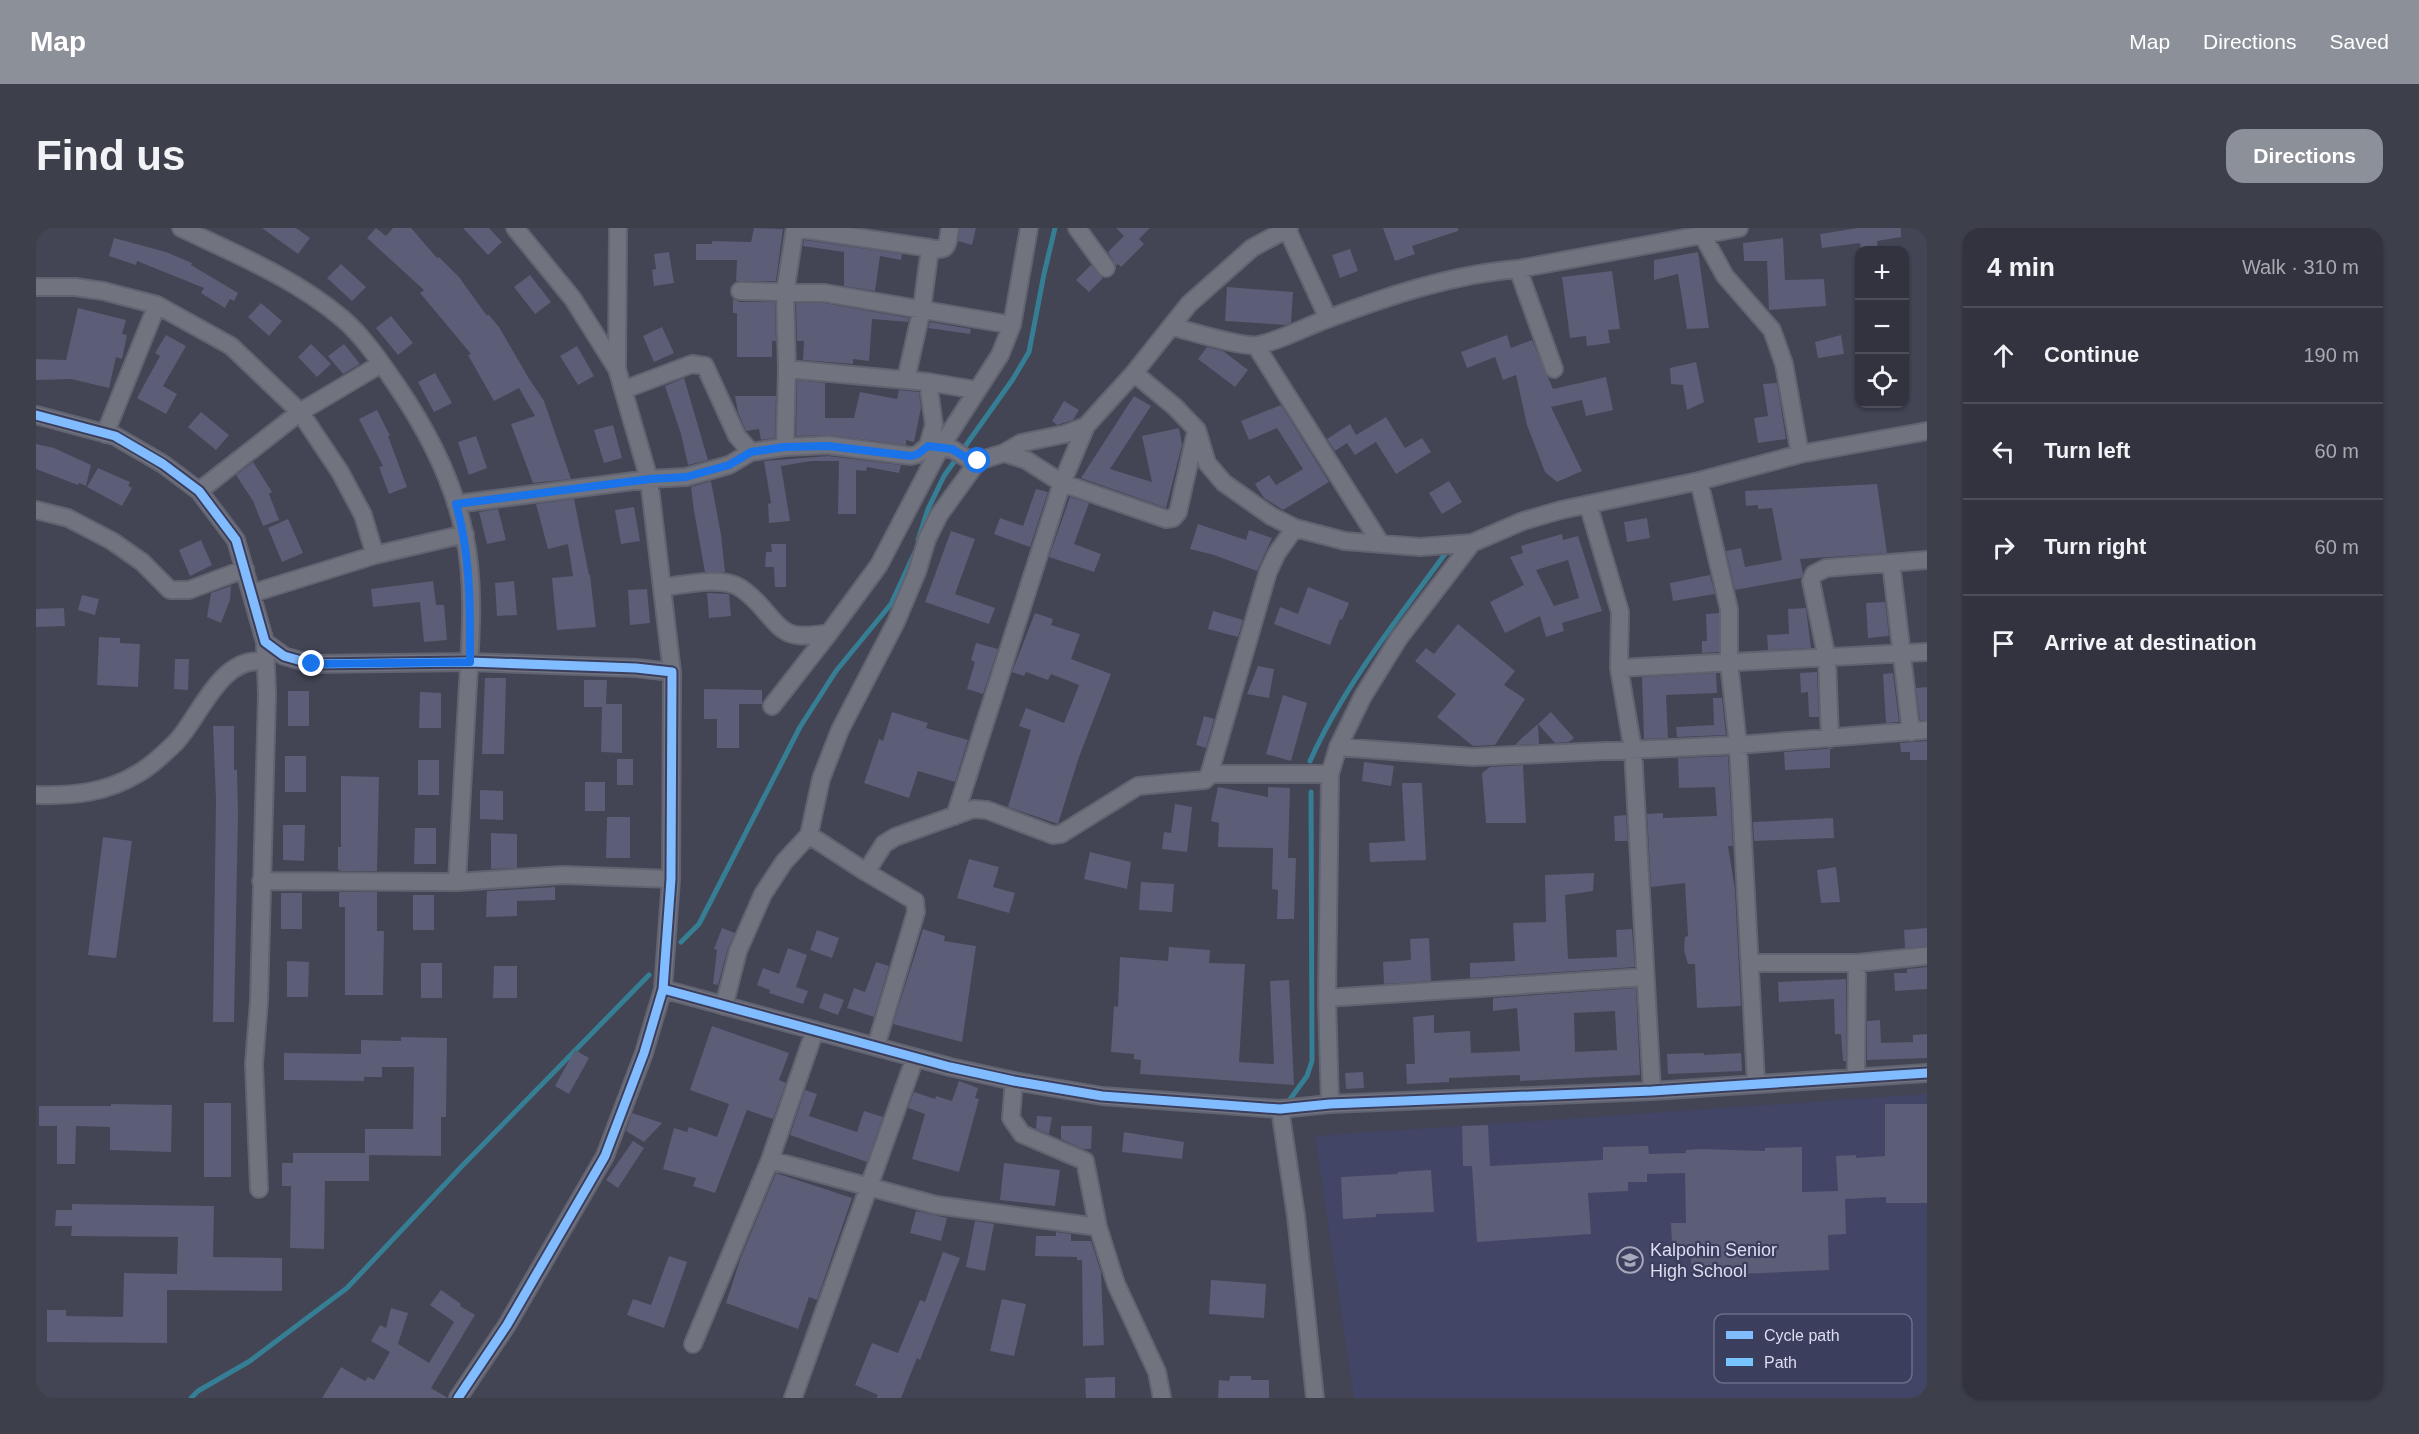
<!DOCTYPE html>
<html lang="en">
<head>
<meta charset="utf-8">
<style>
	:root { --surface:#32333f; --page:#3d3f4a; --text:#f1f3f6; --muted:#a8aab0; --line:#4d4e59; --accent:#8c9099 }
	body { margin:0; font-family:Arial,sans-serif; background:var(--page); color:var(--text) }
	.controls { position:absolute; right:18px; top:18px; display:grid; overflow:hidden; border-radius:12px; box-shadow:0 2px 4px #0004 }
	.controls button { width:54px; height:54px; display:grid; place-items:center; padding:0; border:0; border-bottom:2px solid var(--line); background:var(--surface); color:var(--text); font:30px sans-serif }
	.stop { position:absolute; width:18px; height:18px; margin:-14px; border:4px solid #1a73e8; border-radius:50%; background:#fff }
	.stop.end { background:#1a73e8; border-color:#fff; box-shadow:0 2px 6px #0008 }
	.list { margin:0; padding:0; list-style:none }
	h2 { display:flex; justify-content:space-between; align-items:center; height:78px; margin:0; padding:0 24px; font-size:26px }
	h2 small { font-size:20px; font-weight:400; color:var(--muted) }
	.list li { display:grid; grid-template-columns:39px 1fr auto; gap:18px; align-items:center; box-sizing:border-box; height:96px; padding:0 24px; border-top:2px solid var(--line) }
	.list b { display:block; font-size:22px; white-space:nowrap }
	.list em { font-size:20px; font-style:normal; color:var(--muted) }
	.icon { flex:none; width:33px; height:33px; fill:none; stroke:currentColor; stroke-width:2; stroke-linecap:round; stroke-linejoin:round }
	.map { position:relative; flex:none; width:1891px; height:1170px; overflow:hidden; border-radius:18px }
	header { display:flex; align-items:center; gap:36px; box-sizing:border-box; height:84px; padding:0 30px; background:var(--accent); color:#fff }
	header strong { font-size:28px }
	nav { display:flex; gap:33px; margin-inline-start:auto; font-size:21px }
	.intro { display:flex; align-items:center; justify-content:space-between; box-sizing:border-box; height:144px; padding:0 36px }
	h1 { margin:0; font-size:42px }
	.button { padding:15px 27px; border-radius:18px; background:var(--accent); color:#fff; font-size:21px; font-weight:700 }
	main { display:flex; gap:36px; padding:0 36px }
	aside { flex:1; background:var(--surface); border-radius:18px; box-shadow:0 2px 4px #0004 }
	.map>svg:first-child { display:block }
	.built { fill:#424566 }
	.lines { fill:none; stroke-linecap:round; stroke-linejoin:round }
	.stream { stroke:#357e94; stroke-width:5 }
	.building { fill:#5c5d76; fill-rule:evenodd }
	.minor-casing { stroke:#616371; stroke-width:20 }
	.minor { stroke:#71737e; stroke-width:16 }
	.quiet { stroke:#76c5fe; stroke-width:8; stroke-dasharray:15 8; stroke-linecap:butt }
	.cycleway-casing { stroke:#3b3e5c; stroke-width:13 }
	.cycleway { stroke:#80bcff; stroke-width:9 }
	.route { stroke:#1a73e8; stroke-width:8 }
	.labels { text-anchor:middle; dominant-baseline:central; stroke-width:4.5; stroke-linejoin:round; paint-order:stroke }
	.poi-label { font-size:18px; fill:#dcdff2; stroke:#3b3e5c; text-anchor:start }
	.key { fill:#3b3e5c; stroke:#6b6e89; stroke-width:1.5 }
	.key-label { font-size:16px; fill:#dcdff2 }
</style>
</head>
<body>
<header>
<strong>Map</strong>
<nav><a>Map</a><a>Directions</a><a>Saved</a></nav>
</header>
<div class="intro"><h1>Find us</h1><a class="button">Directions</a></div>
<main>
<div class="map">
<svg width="1891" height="1170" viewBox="0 0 1891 1170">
	<rect width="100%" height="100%" fill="#434454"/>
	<path class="built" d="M1891,866V1170H1318L1279,908Z"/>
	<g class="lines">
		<path class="stream" d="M882,312L892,281L908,248L977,151L993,124L1008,46L1019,0
			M1274,533C1308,457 1363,389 1412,322
			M645,714L663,696L764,499L800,443L855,376L879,324
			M1252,874L1271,848L1276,833L1275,564
			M155,1170L162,1163L214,1133L311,1060L427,937L613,747"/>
	</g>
	<path class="building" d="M226,0H260L274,10L262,26Z
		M340,0L350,8L357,0H375L401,30L403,29L423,49L451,88L452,86L463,99L492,149L508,173L535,251L497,255L475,196L499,188L483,160L458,173L432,127L435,126L384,65L388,62L331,10Z
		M427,0H453L466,14L452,27Z
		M718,0L747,1L740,53H700L701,32H660V16H676V13L715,14Z
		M924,0H940L936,17L922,13Z
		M1080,0H1114L1103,11L1108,16L1085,39L1082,36L1080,38L1072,24L1088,8Z
		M1347,0H1422V3L1376,18L1379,26L1359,33Z
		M1822,0H1865V9L1841,13L1842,22H1825L1824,15L1786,20L1784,6Z
		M78,10L130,24L156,35L155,37L202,65L198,73L194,71L189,80L165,65L168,60L101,33L100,37L73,28Z
		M1747,10L1749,52L1788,51L1790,78L1733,82L1731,33H1708L1707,15Z
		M768,12L866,26L865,32L844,28L839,63L808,58V24L767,18Z
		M1314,21L1322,43L1304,50L1296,27Z
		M633,24L638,55L618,58L616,42L620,41L618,26Z
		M1662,24L1673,100L1651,101L1642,46L1618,52V32Z
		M305,36L330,59L316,73L291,50Z
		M1055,37L1067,50L1053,64L1040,52Z
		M1576,43L1584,101L1572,102L1574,115L1551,118L1550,108L1534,110L1526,49Z
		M494,47L515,74L499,86L478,59Z
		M1191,59L1257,64L1255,95L1250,97L1189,93Z
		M697,71L704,74H739L740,113H736V129H701V85H697Z
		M225,75L246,93L233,108L212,89Z
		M760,75H788L873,90L872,94L836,91L833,133L817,131V136L767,132L768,113H761Z
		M42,80L90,92L86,106L91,107L86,131L80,129L73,160L35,151L0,152V131L30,132Z
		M355,88L377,115L362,127L340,100Z
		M894,94L935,101L934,106L892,100Z
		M626,99L638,125L618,134L607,108Z
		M130,107L150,118L127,158L141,166L130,186L101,170L124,128L119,125Z
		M1471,107L1475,120L1496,112L1517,161L1570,149L1577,182L1550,188L1546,172L1515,179L1546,243L1521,254L1509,244L1491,197L1480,147L1467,152L1459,129L1431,140L1425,124Z
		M1805,107L1808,126L1782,130L1779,114Z
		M275,116L295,136L281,149L262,129Z
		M308,116L324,136L307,146L292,128Z
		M541,118L558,148L542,157L524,128Z
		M1171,119L1187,123L1212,142L1199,159L1162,131Z
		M1660,134L1668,174L1651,182L1647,157L1635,156L1634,140Z
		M399,145L416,175L398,184L382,154Z
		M648,150L672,232L652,237L645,206L629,158Z
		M761,152L789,155V190H818L824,164L861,171L863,162L883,164L885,180L878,214L870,212V217L793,207L760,208Z
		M1741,155L1750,211L1722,215L1718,190L1732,188L1727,156Z
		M699,168H740L739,210L725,212L723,201L710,203L702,184Z
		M1098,168L1115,178L1074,241L1116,254L1106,208L1143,200L1146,217L1130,280L1045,250Z
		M1028,173L1043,182L1037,192L1021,197L1016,193Z
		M1245,177L1293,254L1247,282L1228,270L1219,256L1233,247L1240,257L1267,241L1241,200L1213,212L1205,193Z
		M341,182L354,208H352L371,259L353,266L343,239L347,238L323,191Z
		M165,184L193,207L180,222L152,199Z
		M1350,189L1369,220L1386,210L1395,224L1360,246L1340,214L1319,227L1311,215L1299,223L1291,211L1314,196L1320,207Z
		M577,197L586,230L568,235L558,202Z
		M440,208L451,240L433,247L422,214Z
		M0,216L18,220L55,237L50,258L43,255L42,257L0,241Z
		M792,228L865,237L863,245L831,239L830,243L820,242V286H802L803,233H775L745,238L754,293L733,295L732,276L735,275L728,233Z
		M217,234L236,264L233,266L243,292L227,298L217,273L200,247Z
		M62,240L94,254L92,258L96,260L86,278L51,259Z
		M675,253L685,307L689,344H669L658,283L655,259Z
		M1413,253L1426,274L1406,286L1393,265Z
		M1841,256L1851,325L1764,331L1767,346L1765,350L1699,362L1690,323L1705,320L1709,339L1746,332L1736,280L1722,281V277L1710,278L1709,263Z
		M1000,261L1012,264L994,319L958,306L964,290L987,298Z
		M1034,269L1053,275L1038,316L1065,326L1058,344L1013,329Z
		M538,271L553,347H554L560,399L521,402L516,350L537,348L532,316L512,321L500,276Z
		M598,279L604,313L585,316L579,282Z
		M462,281L470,312L451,316L443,284Z
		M1611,290L1614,310L1591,314L1588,294Z
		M252,291L267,325L246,334L232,300Z
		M1162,296L1210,312L1213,302L1236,310L1221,343L1178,327L1154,321Z
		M915,303L939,311L919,366L959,380L953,396L889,374Z
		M1526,306L1527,312L1542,308L1566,383L1526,395L1528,403L1510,409L1504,388L1469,405L1454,374L1488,357L1474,329L1487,325L1485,318ZM1532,332L1543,370L1518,378L1500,342Z
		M165,312L176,337L154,348L143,322Z
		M735,316H750V359H739L738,339H729L730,324H736Z
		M1674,347L1679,366L1637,373L1634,355Z
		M397,353L400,377H408L411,412L388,414L384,374L337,379L335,361Z
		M478,353L481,387L461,388L459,355Z
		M195,358L194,372L185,395L171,389L175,365Z
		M1272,359L1313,375L1306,392L1304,391L1294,417L1238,396L1244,379L1262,386Z
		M611,361L614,395L594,397L592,362Z
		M671,365L693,366L695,388L673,390Z
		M46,367L63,371L59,387L42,382Z
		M1849,374L1853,408L1832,410L1830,375Z
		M28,380L29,398L0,399V381Z
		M1770,380L1775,420L1732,422L1731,407L1753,406L1752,381Z
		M1177,383L1207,392L1202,409L1172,401Z
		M999,385L1017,391L1015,397L1044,406L1035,431L1075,446L1043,529L1022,596L972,579L995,502L983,498L990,480L1028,495L1043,457L1015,446L1012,452L990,444L988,448L976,444Z
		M1683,385V424L1666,425V413H1671L1670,386Z
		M1422,396L1479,443L1468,457L1489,471L1459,517L1437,518L1401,489L1420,466L1379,433L1390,420L1398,426Z
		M63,409L84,410V415L104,416L102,459L61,457Z
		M940,415L962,421L947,466L931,461L939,434L935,432Z
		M139,431H153L152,462L138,461Z
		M1222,438L1238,441L1233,470L1211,466Z
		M1781,444L1783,489H1773L1772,464L1765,465L1764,445Z
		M1680,445L1681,465L1630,467L1632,510L1608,511L1606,449Z
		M1857,445L1863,494L1850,495L1847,446Z
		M449,450H470L468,526H446Z
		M548,452H571L570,476H586V525L565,524L566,479H548Z
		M1891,459V492H1884L1880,460Z
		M668,461L726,462V476H703V520H681V491H668Z
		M252,463H273V498H252Z
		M384,464L405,465V500H383Z
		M1247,467L1271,475L1255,533L1230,526Z
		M1677,470H1686L1690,507L1641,509L1640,499L1678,497Z
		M856,484L892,495L890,500L932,512L919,554L882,543L873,570L828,555L843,511L847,513Z
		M1515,484L1538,510L1533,514L1519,515L1502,496Z
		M1168,488L1178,491L1170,520L1160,517Z
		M1502,496L1503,516L1479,517L1486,510Z
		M177,498H198V542H201L202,586L198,794H177L180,571Z
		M1891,513V532H1874V524H1865L1864,515Z
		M1790,521H1794V540L1749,542L1748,524Z
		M249,528H270V564H249Z
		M1692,528L1697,618H1692L1699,662L1705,778L1661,780L1659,736H1652L1648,722L1649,709L1652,708L1649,655L1615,659L1611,586L1627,585V590L1681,588L1679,559L1643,560L1642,530Z
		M581,531H597V557H581Z
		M382,532H403V567H382Z
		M1328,534L1358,538L1355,558L1326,553Z
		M1487,537L1490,595H1450L1446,545L1454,539Z
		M305,548L343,549L341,643H304L302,641V619H305Z
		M549,554H569V583H549Z
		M1366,555H1386L1390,632L1334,634L1333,615L1369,613Z
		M1182,559L1232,569V559L1254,560L1252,630H1260L1258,691H1241L1242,662L1236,661L1237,620L1182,619L1183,595L1175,593Z
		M444,562L467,563V592L444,591Z
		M1139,576L1156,579L1151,624L1126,621L1128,604L1135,605Z
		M1590,587L1592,613H1579L1578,588Z
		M571,589H594V630H570Z
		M1797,590L1798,610L1718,613L1717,594Z
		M247,597H269L268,633L247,632Z
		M379,600H400V636H378Z
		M455,605L481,606V640L455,641Z
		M67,609L96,613L80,730L52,727Z
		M1054,624L1095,634L1091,661L1048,651Z
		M933,631L963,639L957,659L979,665L973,685L921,670Z
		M1800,639L1804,674L1785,675L1781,642Z
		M1558,645L1557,663L1529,667L1532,731L1581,729L1580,702L1596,701L1599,739L1434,750V735L1479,733L1477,695L1510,694L1509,647Z
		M1105,654L1138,656L1136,684L1103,682Z
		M519,659V672L481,673V688L450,689L451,663Z
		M303,664H341V703H348L347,767H309V679H303Z
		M245,665H266V701H245Z
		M377,667H398V702H377Z
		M686,700L699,705L692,720L682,757L677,756L681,722L678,721Z
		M1891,700V718L1869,720L1868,702Z
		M887,701L909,708L908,713L940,718L926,814L857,796Z
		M781,702L803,710L796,730L774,722Z
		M1393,710L1395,753L1348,756L1347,734L1375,732L1374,711Z
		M1133,719L1174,722L1173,735L1209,736L1203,834L1238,836L1234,753L1253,752L1258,857L1104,846L1105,832L1098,831V826L1075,824L1078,778L1082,779L1084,729L1132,733Z
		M752,720L771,727L760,759L772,763L767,776L733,765L734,762L721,757L727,740L743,746Z
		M251,733L273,734L272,769H251Z
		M840,734L853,738L838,789L811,780L818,760L829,764Z
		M385,735H406V770H385Z
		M458,738H481V770H457Z
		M1891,739V761L1859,763L1858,745H1871V741Z
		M1810,751V833H1807L1805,806H1799L1798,771L1743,774L1742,754Z
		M1600,760L1604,847L1484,853V847L1413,850V854L1371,856L1370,836H1379L1377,789L1398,787V805L1434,803L1435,825L1484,823L1481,780L1457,783V770ZM1579,783L1581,822L1539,824L1538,785Z
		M788,765L808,772L802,787L783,780Z
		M1844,792L1845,815L1877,814V807L1891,806V830L1831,832V793Z
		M676,798L753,825L743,852L750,855L737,891L711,882L679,965L657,958L660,950L627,941L638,900L651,904L653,899L681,909L693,876L654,862Z
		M365,809L411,810L410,889H405V928L333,927V953H289L288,1021L254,1020L255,958H246V935H257V925H329V901H377L378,839H346V849H328V853L248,852V825L325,826V812L365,813Z
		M539,822L553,830L533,866L519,858Z
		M1668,825V827L1705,825L1706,843L1632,846L1631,826Z
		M1327,844L1328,860L1310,861L1309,845Z
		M923,853L942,860L939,870L943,871L923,944L876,931L889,886L872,880L878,864L899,871L900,868L916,873Z
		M769,862L781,866L773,888L821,904L828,883L847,889L831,934L754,907Z
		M168,875H195V949H168Z
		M75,876L136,877L135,924L74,922V899L40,898L39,936H21V898H3V878H75Z
		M1849,876H1891V975H1850V969L1809,971L1810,1006L1792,1007L1793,1042L1656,1048L1654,1017H1636L1635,995H1650L1649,945L1611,946V954H1592V963L1552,965L1555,1006L1441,1014L1436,938H1427L1426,898L1452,897L1454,938L1567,932V919L1612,918L1613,926L1650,925V922L1666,921L1729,923V920L1766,919V964L1802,963L1800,928L1820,927V930L1849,928Z
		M596,885L626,895L608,914L590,903Z
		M1001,888L1016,889L1013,906L1000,901Z
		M1025,898H1056L1055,921H1047L1025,911Z
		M1088,904L1148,914L1146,931L1086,924Z
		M597,913L608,920L582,960L570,952Z
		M968,935L1024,942L1019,978L964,972Z
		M1395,942L1398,984L1340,986V989L1307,991L1305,949L1362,946V944Z
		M740,945L816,970L781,1072L773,1069L762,1101L690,1075L705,1029Z
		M36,976L178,978L177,1029L246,1030V1063L131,1062V1115L11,1114V1082H30V1088L87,1089L88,1045L141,1046L142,1009L35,1008L36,998H19L20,982H36Z
		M880,983L911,990L905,1013L874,1005Z
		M939,993L958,996L949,1043L930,1039Z
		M1020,1004L1035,1006V1013H1055L1065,1044L1068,1117L1047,1118L1046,1032H1041V1029L999,1028L1000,1008H1020Z
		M907,1024L924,1030L884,1132L881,1130L865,1170H840L842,1167L819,1157L836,1115L862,1125L884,1072L889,1074Z
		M633,1028L651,1034L628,1100L591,1087L597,1071L615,1077Z
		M1175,1052L1230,1056L1228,1090L1173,1086Z
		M405,1062L425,1076L424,1078L439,1087L395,1160L412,1170H286L305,1139L329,1153L332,1149L338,1152L354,1124L335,1113L344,1097L350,1100L355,1080L372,1085L362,1116L393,1135L418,1094L394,1077Z
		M966,1071L990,1076L978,1128L954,1123Z
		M1194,1148H1215V1152H1233V1170H1182L1183,1152L1193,1153Z
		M1079,1149V1170H1050L1049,1150Z"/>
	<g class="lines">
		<g class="minor-casing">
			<path id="minor" d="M145,0C200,26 260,51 307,91C327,108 346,136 361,158C391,202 417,252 428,305C440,359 434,418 431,473C428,533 424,593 421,654
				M479,0L537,71L581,141L613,251L636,444
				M1041,0L1070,40
				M1251,1L1292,90
				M1666,6L1689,48L1736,102L1748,136L1764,226
				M1482,41L1518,141
				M0,59H39L67,63L121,77L195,118L264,184L304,244L327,287L339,327
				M704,63L789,65L976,97
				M1137,99C1154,103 1207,120 1222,117C1244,113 1269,99 1291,91C1352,68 1417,46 1482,41L1703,0
				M1220,118L1345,316
				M581,140L582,0
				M751,141L892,154L898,197L892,218
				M1098,145L1139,179L1161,202L1171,235L1188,255L1235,288L1259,300L1309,313L1384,319L1436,315
				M870,151L886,80L894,20C913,24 911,17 914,0
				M892,154L940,162
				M587,162L656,136L669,138L701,208L715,224
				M0,187L79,208L127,236L163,263L200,312L229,414L248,428L276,436L434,434L600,440L636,444L635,651L627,761L608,825L569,928L471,1097L422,1170
				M69,206L121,77
				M749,219L751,141L749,65L759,0L894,20
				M968,225L990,232L1026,255L1130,291L1137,290L1142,284L1160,204
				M1663,253L1693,381V435L1702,517L1720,855
				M163,263L264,184L345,136
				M420,276L613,251L650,249L693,237L715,224L749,219L792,217L875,228L882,226L892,218L916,221L932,231L942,233L968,225L985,215L1029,206L1050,198L1098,145L1153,76L1216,20L1253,0
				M1552,276L1584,384L1583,440L1597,522L1616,863
				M0,282L32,290L76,313L106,334L134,362H153L209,341
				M1855,335L1875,504
				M627,359C647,357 682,349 701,358C709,362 715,368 722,375C749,406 750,412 793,405L843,337L904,220L964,127L976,97L993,0
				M217,365L339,327L429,306
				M1583,440L1891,424
				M736,478L793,405
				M1794,511L1791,431L1775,353L1778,346L1790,340L1891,332
				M1302,519L1437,529L1702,517L1891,502
				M1173,547L1232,344L1241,325L1259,300
				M0,567C36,568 70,565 101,546C114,539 129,525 140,514C164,489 185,425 230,434
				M919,588L1026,255L1050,198
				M773,607L830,644L848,616L859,609L937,581L951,582L1017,607L1025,606L1102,558L1169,552L1173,547L1180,546H1294
				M830,644L879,673L880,684L840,818
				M225,653L421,654L527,647L635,651
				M1714,735H1821L1891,728
				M627,761L914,839L978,853L1066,868L1244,881L1294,876L1616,863L1891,845
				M1291,770L1609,749
				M688,778L702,723L727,666L748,634L773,607L785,551L804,502L860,394L881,344L891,311L903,287L942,233
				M1820,849L1821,735
				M978,853L975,890L986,906L1049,933L1062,999L1080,1056L1121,1144L1126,1170
				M1294,876L1291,770L1294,546L1302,519L1327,468L1363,410L1436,315L1487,293L1525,282L1663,253L1764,226L1891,203
				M1244,881L1260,988L1279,1170
				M734,932L900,977L1062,999
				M223,961L218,836L223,773L231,466L229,414
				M657,1116L734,932L779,802
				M757,1170L879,830"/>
		</g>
		<use href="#minor" class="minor"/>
		<path class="quiet" d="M0,1169L5,1170"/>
		<g class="cycleway-casing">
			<path id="cycleway" d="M0,187L79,208L127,236L163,263L200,312L229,414L248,428L276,436L434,434L600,440L636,444L635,651L627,761L608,825L569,928L471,1097L422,1170
				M627,761L914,839L978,853L1066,868L1244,881L1294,876L1616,863L1891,845"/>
		</g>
		<use href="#cycleway" class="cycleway"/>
	</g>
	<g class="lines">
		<path class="route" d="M276,436L434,434C434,380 435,328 420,276L614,251L650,249L693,237L715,224L748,219L792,218L875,228L882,226L892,218L916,221L932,231L942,233"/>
	</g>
	<defs>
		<g id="school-ring" transform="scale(1.35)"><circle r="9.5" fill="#3b3e5c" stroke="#a6a9bb" stroke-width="1.5"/><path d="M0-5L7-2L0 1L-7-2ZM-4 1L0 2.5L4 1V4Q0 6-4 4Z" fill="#a6a9bb"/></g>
	</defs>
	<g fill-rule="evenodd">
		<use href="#school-ring" x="1594" y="1032"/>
	</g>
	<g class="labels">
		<g class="poi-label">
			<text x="1614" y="1022">Kalpohin Senior<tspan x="1614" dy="21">High School</tspan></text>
		</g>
	</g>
	<rect x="1678" y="1086" width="198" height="69" rx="9" class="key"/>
	<rect x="1690" y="1103" width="27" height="8" fill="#80bcff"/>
	<rect x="1690" y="1130" width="27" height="8" fill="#76c5fe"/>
	<g class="key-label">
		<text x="1728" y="1113">Cycle path</text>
		<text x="1728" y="1140">Path</text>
	</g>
</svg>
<div class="controls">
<button>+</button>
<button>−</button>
<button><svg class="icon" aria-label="locate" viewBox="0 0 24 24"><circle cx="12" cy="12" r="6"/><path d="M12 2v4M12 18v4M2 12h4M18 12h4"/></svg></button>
</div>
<div class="stop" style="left:942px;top:233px"></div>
<div class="stop end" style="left:276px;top:436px"></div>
</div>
<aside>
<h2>4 min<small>Walk · 310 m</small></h2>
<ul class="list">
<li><svg class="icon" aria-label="ahead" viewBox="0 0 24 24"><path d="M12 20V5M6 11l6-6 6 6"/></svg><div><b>Continue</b></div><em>190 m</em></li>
<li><svg class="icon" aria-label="left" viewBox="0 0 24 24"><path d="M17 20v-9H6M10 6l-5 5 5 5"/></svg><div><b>Turn left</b></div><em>60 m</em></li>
<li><svg class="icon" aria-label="right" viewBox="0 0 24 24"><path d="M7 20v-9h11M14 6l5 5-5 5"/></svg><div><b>Turn right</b></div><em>60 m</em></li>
<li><svg class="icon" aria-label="arrive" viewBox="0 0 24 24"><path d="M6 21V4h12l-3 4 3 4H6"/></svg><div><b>Arrive at destination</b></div></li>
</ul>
</aside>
</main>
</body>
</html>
